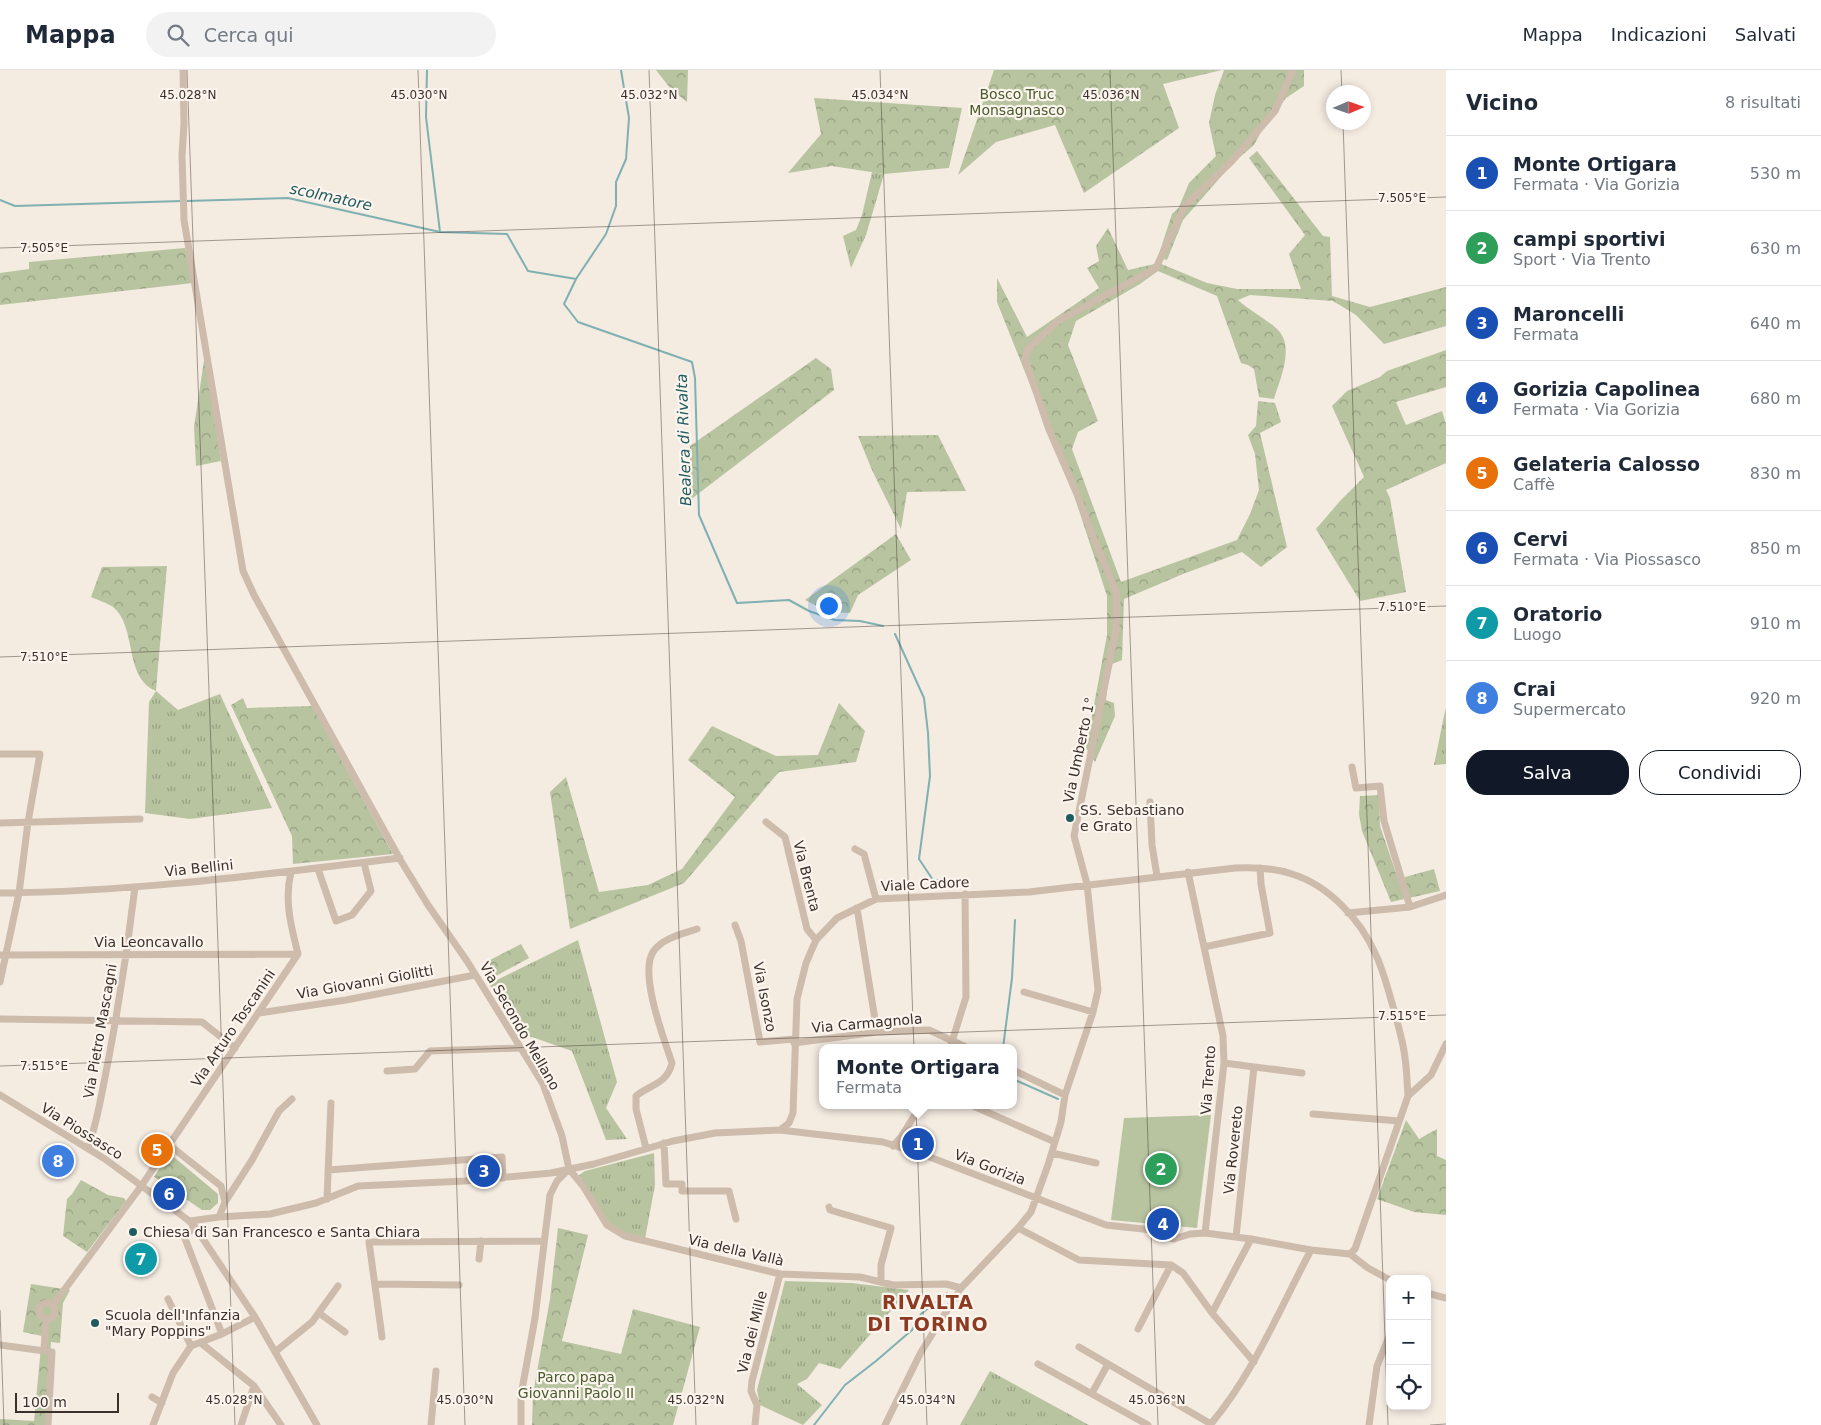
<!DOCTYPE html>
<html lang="it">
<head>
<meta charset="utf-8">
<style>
	:root { --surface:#fff; --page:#f2f2f3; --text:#1f2937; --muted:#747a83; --line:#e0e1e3; --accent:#111827 }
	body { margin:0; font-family:"DejaVu Sans",sans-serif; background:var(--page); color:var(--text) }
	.controls { position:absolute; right:15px; bottom:15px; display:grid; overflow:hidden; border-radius:10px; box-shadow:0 2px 8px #0003 }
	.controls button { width:45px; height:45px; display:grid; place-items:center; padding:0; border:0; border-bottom:1px solid var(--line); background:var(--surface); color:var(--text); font:25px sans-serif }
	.compass { position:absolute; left:1326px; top:15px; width:45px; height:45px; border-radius:50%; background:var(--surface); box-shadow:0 2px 8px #0003; rotate:88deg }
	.scale { position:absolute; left:15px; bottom:12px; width:104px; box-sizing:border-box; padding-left:5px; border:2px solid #3b302b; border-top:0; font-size:14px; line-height:18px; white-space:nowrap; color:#3b302b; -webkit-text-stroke:4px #fbf5ee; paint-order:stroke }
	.you { position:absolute; left:828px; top:535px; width:18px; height:18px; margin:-12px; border:4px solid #fff; border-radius:50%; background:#1a73e8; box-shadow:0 0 0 8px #1a73e833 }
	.badge { display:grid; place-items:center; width:32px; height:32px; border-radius:50%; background:var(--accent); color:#fff; font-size:16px; font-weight:700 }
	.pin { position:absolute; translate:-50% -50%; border:2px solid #fff; box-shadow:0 1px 5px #0006 }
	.popup { position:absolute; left:819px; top:974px; width:198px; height:65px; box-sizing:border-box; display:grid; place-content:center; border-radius:10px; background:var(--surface); filter:drop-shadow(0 1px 4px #0005); font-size:16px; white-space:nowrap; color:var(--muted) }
	.popup b { font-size:19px; color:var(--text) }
	.popup::after { content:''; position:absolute; left:50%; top:100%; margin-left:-10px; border:10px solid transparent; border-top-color:var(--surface) }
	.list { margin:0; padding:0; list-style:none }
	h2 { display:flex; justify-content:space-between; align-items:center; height:65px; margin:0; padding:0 20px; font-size:21px }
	h2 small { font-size:16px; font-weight:400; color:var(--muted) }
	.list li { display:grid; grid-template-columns:32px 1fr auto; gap:15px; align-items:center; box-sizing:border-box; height:75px; padding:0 20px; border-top:1px solid var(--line) }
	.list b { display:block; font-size:19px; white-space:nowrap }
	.list p { margin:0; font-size:16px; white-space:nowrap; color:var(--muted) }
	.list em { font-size:16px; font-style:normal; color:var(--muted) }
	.actions { display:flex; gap:10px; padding:15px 20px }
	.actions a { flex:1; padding:11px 0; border:1px solid var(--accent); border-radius:20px; text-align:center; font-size:18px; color:var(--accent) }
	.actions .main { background:var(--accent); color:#fff }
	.icon { flex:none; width:28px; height:28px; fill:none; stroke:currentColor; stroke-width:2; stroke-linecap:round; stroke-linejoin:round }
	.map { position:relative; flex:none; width:1446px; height:1355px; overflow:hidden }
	header { display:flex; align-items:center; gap:30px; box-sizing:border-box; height:70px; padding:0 25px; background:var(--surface); border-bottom:1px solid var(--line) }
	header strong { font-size:24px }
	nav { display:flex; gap:28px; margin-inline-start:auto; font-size:18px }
	.search { width:350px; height:45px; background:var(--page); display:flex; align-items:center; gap:12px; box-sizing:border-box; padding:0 18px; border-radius:28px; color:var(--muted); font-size:19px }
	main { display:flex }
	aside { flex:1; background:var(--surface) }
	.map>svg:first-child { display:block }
	.grass { fill:url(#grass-tufts) }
	.forest { fill:url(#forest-crowns) }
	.pitch { fill:#b8c4a0 }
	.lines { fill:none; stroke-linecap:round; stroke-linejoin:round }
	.stream { stroke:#7fb0b2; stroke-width:2 }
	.minor { stroke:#cdbbac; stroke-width:7 }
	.ticks { fill:none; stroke:#3b302b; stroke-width:1; stroke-opacity:0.45 }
	.poi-dot { fill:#1f5a5e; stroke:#fbf5ee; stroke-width:2 }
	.labels { text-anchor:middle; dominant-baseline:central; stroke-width:4.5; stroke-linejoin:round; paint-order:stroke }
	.park-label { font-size:14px; fill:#4a5a2e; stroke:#fbf5ee }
	.street-label { font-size:14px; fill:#3b302b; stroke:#fbf5ee }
	.poi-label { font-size:14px; fill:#3b302b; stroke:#fbf5ee; text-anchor:start }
	.water-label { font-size:15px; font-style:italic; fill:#1f5a5e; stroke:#fbf5ee }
	.district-label { font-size:19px; font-weight:bold; letter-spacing:1px; fill:#8c3b22; stroke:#fbf5ee }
	.ticks-label { font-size:12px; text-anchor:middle; fill:#3b302b; stroke:#fbf5ee; stroke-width:4.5; stroke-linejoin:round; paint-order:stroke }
</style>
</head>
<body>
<header>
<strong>Mappa</strong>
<div class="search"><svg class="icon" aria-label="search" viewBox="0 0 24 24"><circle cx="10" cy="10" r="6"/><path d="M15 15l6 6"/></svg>Cerca qui</div>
<nav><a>Mappa</a><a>Indicazioni</a><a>Salvati</a></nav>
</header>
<main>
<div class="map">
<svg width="1446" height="1355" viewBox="0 0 1446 1355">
	<defs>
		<pattern id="grass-tufts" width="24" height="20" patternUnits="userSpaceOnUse" patternTransform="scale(1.25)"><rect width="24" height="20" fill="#b8c4a0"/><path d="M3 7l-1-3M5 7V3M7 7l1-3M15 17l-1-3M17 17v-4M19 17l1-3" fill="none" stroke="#97a083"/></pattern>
		<pattern id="forest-crowns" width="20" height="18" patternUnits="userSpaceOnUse" patternTransform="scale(1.25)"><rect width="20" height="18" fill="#b8c4a0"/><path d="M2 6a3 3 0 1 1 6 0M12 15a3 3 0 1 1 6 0" fill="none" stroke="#97a083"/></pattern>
	</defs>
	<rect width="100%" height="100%" fill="#f4ebe1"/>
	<path class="grass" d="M872,102L884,104L866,165L851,198L843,166L856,160L862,145Z
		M156,621L178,640L220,624L272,738L190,749L145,743L149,632Z
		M1446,638V694L1434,695L1444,646Z
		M578,870L617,1012L606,1038L627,1069L606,1070L572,981L523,964L489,914Z
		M654,1083L655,1115L645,1169L624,1163L609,1154L579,1105L585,1101Z
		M785,1211L852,1213L909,1220L840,1299L819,1293L807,1309L797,1314L822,1335L803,1355L760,1335L757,1320Z
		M990,1301L1089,1355H960Z"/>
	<path class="forest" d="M656,0H688L687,32L670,18Z
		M994,0H1222L1163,14L1179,58L1084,123L1055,55L996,72L958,105Z
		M1224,0H1304V16L1286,28L1261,62L1254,75L1233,93L1183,150L1167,190L1158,187L1172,144L1179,137L1189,113L1216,86L1209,53L1215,25Z
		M814,28L962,38L949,98L884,104L832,96L788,103L821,64Z
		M1257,81L1323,166L1330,167L1332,226L1370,237L1446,217V256L1384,274L1356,245L1333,231L1250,225L1238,230C1249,240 1264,248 1276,258C1296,275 1280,309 1274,329L1259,327L1254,299L1248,295L1241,293L1217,226L1158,201L1140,214L1076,251L1068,275L1098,351L1078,362L1072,379L1121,512L1237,470L1250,444L1259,420L1255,384L1248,365L1256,356L1258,331L1275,333L1281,352L1260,363L1287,477L1261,497L1242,482L1183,504L1124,529L1122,590L1110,595L1106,630L1114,633L1115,646L1095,692L1086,678L1107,565V526L1074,425L997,232V208L1027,267L1099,218L1087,198L1099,191L1096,176L1108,158L1128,200L1159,193L1207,213L1237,219H1301L1289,184L1305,165L1249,88Z
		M185,178L193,213L0,235V203L29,199V192Z
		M1446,280V317L1396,332L1406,355L1442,341L1446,354V393L1386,420L1390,428L1406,522L1360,531L1316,459L1340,431L1364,407L1332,336L1347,321L1380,307L1387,301Z
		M205,284L221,391L196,396L194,357Z
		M816,288L831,299L834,320L690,430V376Z
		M938,365L966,421L907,422L901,459L872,400L858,366Z
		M896,464L911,490L858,525L850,543L829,542L805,530Z
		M167,496L157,608L156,621C123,607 138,558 113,537C107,533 98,530 91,527L102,497Z
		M243,628L247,638L312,636L393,784L293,794L292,766L231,635Z
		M839,633L865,661L856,692L779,702L684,813L570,859L550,722L566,707L599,822L648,815L682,799L735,727L688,690L712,656L776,686L818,685Z
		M1379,725L1380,756L1398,809L1434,799L1440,821L1391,832L1362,761L1359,744L1360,726Z
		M521,874L529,888L496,906L488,891Z
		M1406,1050L1419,1069L1437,1059V1086L1446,1090V1145L1414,1142L1377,1129Z
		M169,1083L218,1124V1133L210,1140H202L154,1107Z
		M81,1110L108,1125L124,1128L126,1131L87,1182L63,1166L67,1129L72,1124Z
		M558,1158L588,1165L562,1271L621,1284L633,1239L700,1257L673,1355H532L533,1324L550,1229Z
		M31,1214L70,1220L63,1233L60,1273L51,1272L45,1355H0V1349L34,1351L42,1266L23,1262Z"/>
	<path class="pitch" d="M1211,1045L1197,1158L1111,1150L1124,1048Z"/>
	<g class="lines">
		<path class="stream" d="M427,0L426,47L440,162
			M621,0L629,48L626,89L616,112V136L606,164L576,209L564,234L578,252L692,292L695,308L699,445L737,533L789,530L809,541L835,550L860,551L883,556
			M0,130L15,136L182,131
			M187,131L288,128L440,162L507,164L528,201L576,209
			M895,564L924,628L928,663L930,706L919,789L933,810L947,811
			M1003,978L1012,908L1015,850
			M1013,1009L1058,1029
			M814,1355L845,1315L876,1291L912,1260L921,1244L947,1223"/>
		<path class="minor" d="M183,0L184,54L182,86L184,150L243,501L254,525L401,791L428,835L467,891L543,1014L562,1066L569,1099L583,1116L607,1155L625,1166L780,1204L860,1207L893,1215L946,1214L961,1218
			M0,684H40L28,752L19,823L0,912
			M1352,697L1356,718L1380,716L1384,751L1410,837
			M1150,732L1152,775L1157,806
			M766,752L785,767L807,859L816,870
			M0,753L140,749
			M855,779L864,784L876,829
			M318,799L336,851L352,845L371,821L364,793
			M1188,802L1223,966L1224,993L1205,1163
			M0,823C134,822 267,804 400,788
			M857,838L877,962
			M1348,843L1410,837L1446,825
			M735,855L741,871L760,972L794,969
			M1204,877L1270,863L1261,814L1260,798
			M0,885L298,884
			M1024,922L1093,942
			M259,943L346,930L475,905
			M0,949L202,952L235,978
			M794,973L877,962L929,960L968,978
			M950,978L966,927L965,824
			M1224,993L1302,1003
			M1013,1000L1065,1025
			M387,1001L415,999L430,981L521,978
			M0,1025L105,1089L188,1150L195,1157L255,1247L317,1355
			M971,1035L1055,1072
			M1313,1044L1399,1051
			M780,1060L789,1053L793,1043L797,929L806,893L816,870L837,848L876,829L1029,822L1235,798C1254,797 1274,798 1292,804C1328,815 1360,849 1375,883C1383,899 1387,916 1392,933C1397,951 1403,970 1405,988C1407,1001 1407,1014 1408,1026
			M664,1073L666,1114H682V1121H729L736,1149
			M168,1074L221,1116L225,1132L219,1147
			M893,1076L901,1067L921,1035
			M88,1078C98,1050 102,1021 108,992C119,934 128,876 135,817
			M646,1078L636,1039V1026C651,1014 667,1014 672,993C664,969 639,904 653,882C662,868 682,864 697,859
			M1052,1083L1096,1093
			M328,1100L502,1087L503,1108
			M327,1129L331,1033
			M225,1132L252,1090L279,1041L292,1029
			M829,1137L830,1140L891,1158L881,1195V1212
			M190,1151L219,1147L270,1144L316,1133L358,1116L465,1111L551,1103L594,1094L673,1071L715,1063L780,1060L883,1072L927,1086L1106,1155L1152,1160L1163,1166L1174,1169L1190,1164L1205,1163L1251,1169L1311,1180L1350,1184L1355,1179L1408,1026L1431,1005L1446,974
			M195,1157L184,1166L222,1264
			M1018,1158L1079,1190L1171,1195L1183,1203L1212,1243L1254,1292
			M1236,1167L1254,997
			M1350,1184L1368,1198L1390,1210
			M479,1189L481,1171
			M375,1214L459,1215
			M1427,1223L1446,1228
			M168,1229L191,1276
			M39 1241a8 8 0 1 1 16 0a8 8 0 1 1-16 0Z
			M53,1235L142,1115L298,884C291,856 284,830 291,802
			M319,1243L345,1262
			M1212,1243L1251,1169
			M1138,1259L1171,1195
			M382,1267L369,1172L544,1171
			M201,1273L254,1316L241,1355
			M0,1275L52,1282L48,1355
			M1079,1277L1211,1354
			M44,1280L46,1249
			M275,1282L312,1252L338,1216
			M1038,1294L1148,1355
			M254,1316L281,1355
			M1092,1323L1108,1294
			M152,1327L162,1333
			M153,1355L173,1303L191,1276L222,1264L255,1247
			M431,1355L436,1301
			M521,1355V1325L535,1248L550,1125L557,1111L569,1099
			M755,1355L757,1335L751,1321L752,1311L780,1204
			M885,1355L921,1282L961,1218L1018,1158L1031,1142L1048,1095L1061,1052L1065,1025L1093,942L1098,920L1087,814L1074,766L1116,560L1117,524L1094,469L1077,424L1048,357L1025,289L1028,279L1058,251L1156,198L1184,137L1232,91L1275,41L1291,5L1292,0
			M1210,1355C1254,1303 1279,1240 1311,1180
			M1369,1355L1377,1296L1390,1264"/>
	</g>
	<path class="ticks" d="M187,0L235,1355M418,0L465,1355M649,0L696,1355M880,0L927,1355M1110,0L1158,1355M1341,0L1342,22M1343,52L1388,1355M0,178L1446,127M0,587L1446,536M0,996L1446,945M0,1240L4,1355M1430,1355L1446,1354"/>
	<g class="poi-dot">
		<circle cx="1070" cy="748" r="5"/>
		<circle cx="133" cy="1162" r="5"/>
		<circle cx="95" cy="1253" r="5"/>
	</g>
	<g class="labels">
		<g class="park-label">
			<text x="1017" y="24">Bosco Truc<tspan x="1017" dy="16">Monsagnasco</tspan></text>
			<text x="576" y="1307">Parco papa<tspan x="576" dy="16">Giovanni Paolo II</tspan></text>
		</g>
		<g class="street-label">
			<text transform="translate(1079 680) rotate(-78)">Via Umberto 1°</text>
			<text transform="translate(199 798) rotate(-6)">Via Bellini</text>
			<text transform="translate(807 806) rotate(76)">Via Brenta</text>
			<text transform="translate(925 814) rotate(-3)">Viale Cadore</text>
			<text x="149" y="872">Via Leoncavallo</text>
			<text transform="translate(365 912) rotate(-10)">Via Giovanni Giolitti</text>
			<text transform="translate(765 927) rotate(79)">Via Isonzo</text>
			<text transform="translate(867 953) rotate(-5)">Via Carmagnola</text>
			<text transform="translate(520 956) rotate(60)">Via Secondo Mellano</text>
			<text transform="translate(233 958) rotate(-56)">Via Arturo Toscanini</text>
			<text transform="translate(100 961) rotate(-80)">Via Pietro Mascagni</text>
			<text transform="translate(1208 1010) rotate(-86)">Via Trento</text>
			<text transform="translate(82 1061) rotate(32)">Via Piossasco</text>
			<text transform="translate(1233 1080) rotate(-84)">Via Rovereto</text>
			<text transform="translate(990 1097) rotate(21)">Via Gorizia</text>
			<text transform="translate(736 1180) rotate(13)">Via della Vallà</text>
			<text transform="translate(752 1262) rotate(-76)">Via dei Mille</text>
		</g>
		<g class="poi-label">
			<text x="1080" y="740">SS. Sebastiano<tspan x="1080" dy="16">e Grato</tspan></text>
			<text x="143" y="1162">Chiesa di San Francesco e Santa Chiara</text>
			<text x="105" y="1245">Scuola dell'Infanzia<tspan x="105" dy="16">"Mary Poppins"</tspan></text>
		</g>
		<g class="water-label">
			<text transform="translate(331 127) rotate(12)">scolmatore</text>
			<text transform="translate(684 370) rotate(-92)">Bealera di Rivalta</text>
		</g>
		<g class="district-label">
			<text x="928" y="1232">RIVALTA<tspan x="928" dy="22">DI TORINO</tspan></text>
		</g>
	</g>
	<g class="ticks-label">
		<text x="188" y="29">45.028°N</text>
		<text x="419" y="29">45.030°N</text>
		<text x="649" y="29">45.032°N</text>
		<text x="880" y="29">45.034°N</text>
		<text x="1111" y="29">45.036°N</text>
		<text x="1402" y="132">7.505°E</text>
		<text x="44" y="182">7.505°E</text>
		<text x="1402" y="541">7.510°E</text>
		<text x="44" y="591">7.510°E</text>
		<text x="1402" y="950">7.515°E</text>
		<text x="44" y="1000">7.515°E</text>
		<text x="234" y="1334">45.028°N</text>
		<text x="465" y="1334">45.030°N</text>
		<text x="696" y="1334">45.032°N</text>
		<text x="927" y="1334">45.034°N</text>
		<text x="1157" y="1334">45.036°N</text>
	</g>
</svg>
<div class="controls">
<button>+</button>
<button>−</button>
<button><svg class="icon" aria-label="locate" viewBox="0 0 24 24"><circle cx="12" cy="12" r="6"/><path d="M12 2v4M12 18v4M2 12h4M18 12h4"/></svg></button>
</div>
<svg class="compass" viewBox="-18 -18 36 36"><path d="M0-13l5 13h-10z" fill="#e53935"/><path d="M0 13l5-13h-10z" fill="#747a83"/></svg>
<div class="scale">100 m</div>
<div class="you"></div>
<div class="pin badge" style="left:918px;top:1074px;background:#1a4fb4">1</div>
<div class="popup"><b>Monte Ortigara</b>Fermata</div>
<div class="pin badge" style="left:1161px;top:1099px;background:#2e9e5b">2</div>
<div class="pin badge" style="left:484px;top:1101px;background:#1a4fb4">3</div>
<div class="pin badge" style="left:1163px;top:1154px;background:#1a4fb4">4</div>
<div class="pin badge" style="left:157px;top:1080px;background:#e8710a">5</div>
<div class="pin badge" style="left:169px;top:1124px;background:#1a4fb4">6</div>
<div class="pin badge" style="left:141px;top:1189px;background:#0f9aa8">7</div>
<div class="pin badge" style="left:58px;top:1091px;background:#3f7fe0">8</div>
</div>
<aside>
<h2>Vicino<small>8 risultati</small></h2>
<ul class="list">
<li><span class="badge" style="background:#1a4fb4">1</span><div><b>Monte Ortigara</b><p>Fermata · Via Gorizia</p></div><em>530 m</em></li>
<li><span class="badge" style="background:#2e9e5b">2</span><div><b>campi sportivi</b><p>Sport · Via Trento</p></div><em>630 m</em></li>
<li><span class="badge" style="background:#1a4fb4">3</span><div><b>Maroncelli</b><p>Fermata</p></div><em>640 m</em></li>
<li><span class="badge" style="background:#1a4fb4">4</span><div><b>Gorizia Capolinea</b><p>Fermata · Via Gorizia</p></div><em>680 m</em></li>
<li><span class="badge" style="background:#e8710a">5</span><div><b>Gelateria Calosso</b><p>Caffè</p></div><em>830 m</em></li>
<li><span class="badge" style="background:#1a4fb4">6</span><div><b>Cervi</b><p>Fermata · Via Piossasco</p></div><em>850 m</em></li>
<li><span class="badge" style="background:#0f9aa8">7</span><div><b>Oratorio</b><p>Luogo</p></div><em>910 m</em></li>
<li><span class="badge" style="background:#3f7fe0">8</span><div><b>Crai</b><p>Supermercato</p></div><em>920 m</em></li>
</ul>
<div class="actions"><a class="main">Salva</a><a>Condividi</a></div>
</aside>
</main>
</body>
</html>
